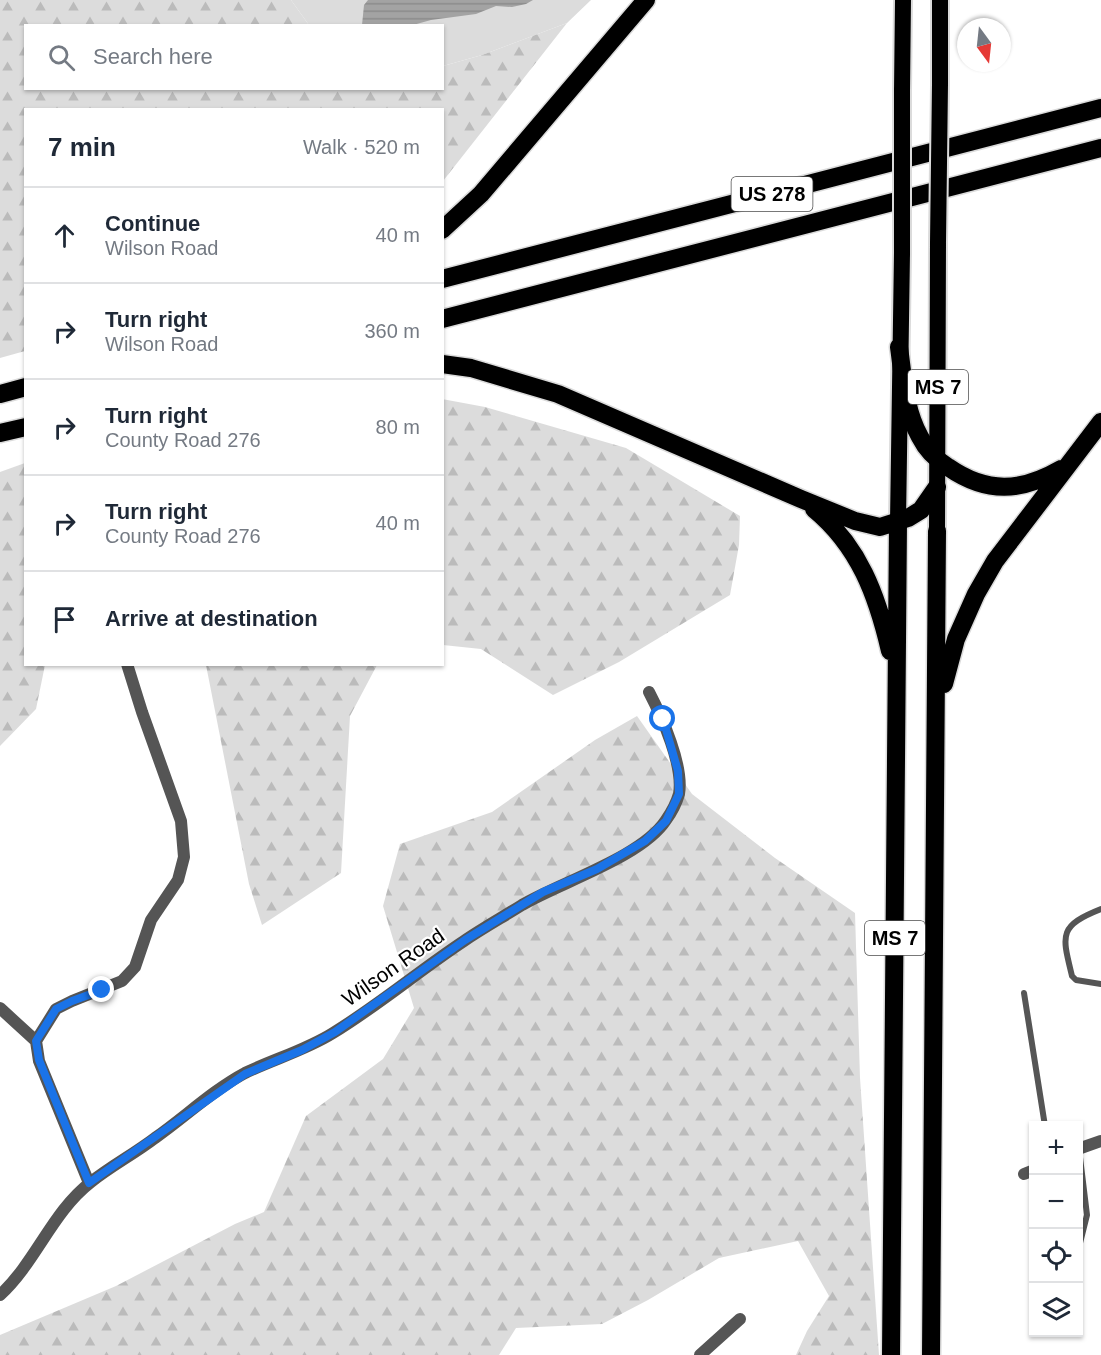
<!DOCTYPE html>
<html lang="en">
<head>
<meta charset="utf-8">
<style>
	:root { --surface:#fff; --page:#f2f2f3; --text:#1f2937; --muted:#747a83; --line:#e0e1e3 }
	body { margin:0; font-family:Arial,sans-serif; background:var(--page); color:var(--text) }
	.controls { position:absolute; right:18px; bottom:18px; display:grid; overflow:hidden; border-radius:0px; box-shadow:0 2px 4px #0004 }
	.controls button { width:54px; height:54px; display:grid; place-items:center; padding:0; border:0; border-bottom:2px solid var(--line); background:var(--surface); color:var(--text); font:30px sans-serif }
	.compass { position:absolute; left:957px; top:18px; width:54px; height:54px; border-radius:50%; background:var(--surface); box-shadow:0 2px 4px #0004; rotate:165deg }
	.stop { position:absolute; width:18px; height:18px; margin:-14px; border:4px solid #1a73e8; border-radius:50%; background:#fff }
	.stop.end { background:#1a73e8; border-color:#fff; box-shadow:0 2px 6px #0008 }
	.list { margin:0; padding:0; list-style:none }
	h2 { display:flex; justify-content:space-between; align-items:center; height:78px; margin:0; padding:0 24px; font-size:26px }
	h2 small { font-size:20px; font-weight:400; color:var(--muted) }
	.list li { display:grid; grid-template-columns:39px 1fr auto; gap:18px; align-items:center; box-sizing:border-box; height:96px; padding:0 24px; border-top:2px solid var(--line) }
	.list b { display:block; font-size:22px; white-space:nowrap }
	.list p { margin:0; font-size:20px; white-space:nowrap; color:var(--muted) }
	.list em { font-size:20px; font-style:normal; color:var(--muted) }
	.icon { flex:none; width:33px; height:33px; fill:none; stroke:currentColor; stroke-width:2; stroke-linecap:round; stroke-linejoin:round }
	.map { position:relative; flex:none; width:1101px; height:1355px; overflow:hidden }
	.search { position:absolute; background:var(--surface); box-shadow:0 2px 4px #0004; left:24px; top:24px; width:420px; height:66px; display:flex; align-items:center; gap:15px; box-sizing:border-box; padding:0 21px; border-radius:0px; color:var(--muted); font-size:22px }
	.panel { position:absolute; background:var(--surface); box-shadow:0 2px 4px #0004; left:24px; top:108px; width:420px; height:558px; border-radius:0px }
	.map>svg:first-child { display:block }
	.green { fill:#dcdcdc }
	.forest { fill:url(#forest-firs) }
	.water { fill:url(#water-rules) }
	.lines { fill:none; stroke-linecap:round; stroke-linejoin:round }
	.trunk-casing { stroke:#dbdbdb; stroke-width:20 }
	.motorway-casing { stroke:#dbdbdb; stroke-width:21 }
	.service { stroke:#555; stroke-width:6 }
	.minor { stroke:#555; stroke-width:12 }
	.trunk { stroke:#000; stroke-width:16 }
	.motorway { stroke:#000; stroke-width:18 }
	.trunk-bridge-casing { stroke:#dbdbdb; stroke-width:20; stroke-linecap:butt }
	.trunk-bridge { stroke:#000; stroke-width:16 }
	.route { stroke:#1a73e8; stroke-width:8 }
	.labels { text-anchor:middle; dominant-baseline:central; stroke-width:4.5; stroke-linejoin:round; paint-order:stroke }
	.shield { fill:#fff; stroke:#4c4c4c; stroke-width:1.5 }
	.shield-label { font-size:20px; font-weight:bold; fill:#000 }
	.street-label { font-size:21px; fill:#000; stroke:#fff }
</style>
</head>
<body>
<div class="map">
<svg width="1101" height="1355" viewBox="0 0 1101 1355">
	<defs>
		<pattern id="forest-firs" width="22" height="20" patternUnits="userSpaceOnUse" patternTransform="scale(1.5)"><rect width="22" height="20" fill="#dcdcdc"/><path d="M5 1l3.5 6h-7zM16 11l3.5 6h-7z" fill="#bbb"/></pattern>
		<pattern id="water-rules" width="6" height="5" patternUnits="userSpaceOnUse" patternTransform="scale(1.5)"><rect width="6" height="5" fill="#a3a3a3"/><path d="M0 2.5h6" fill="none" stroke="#8b8b8b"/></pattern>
	</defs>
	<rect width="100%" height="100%" fill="#fff"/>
	<path class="green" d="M291,0H591L567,23L482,55L443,66L442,26L309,25Z"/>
	<path class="forest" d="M0,0H291L309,25L26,26V88H442L443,66L482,55L567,23L443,181L442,110H26L25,351L0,358Z
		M442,399L485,407L626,448L740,516L739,545L730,595L619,662L553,695L481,649L443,645Z
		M25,463L26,664L45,665L36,709L0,746V472Z
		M206,665H377L350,716L341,873L262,925L249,884Z
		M637,716L692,794L775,858L855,913L860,1078L879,1355H796L807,1331L829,1296L798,1241L719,1258L648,1300L602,1324L516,1328L499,1355H0V1335L116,1286L235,1224L264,1212L306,1116L383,1059L414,1008L383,906L400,844L492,812L595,740Z"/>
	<path class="water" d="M368,0H533L526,4L512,7L496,6L476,14L431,20L413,25H362L364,5Z"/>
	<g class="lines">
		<g class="trunk-casing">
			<path id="trunk" d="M940,84V0
				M902,91L903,0
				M898,522L902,253
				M937,531L938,242"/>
		</g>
		<g class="motorway-casing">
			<path id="motorway" d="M442,230L481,194L646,0
				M442,279L1101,108
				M442,319L1101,148
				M899,347C903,376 905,411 920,437C926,449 937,460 948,467C987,494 1021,492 1061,469
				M442,364L471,368L558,394L801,499L855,521L880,527L908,518L921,510L937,487
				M0,394L26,387
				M0,433L26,427
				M814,509C859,546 877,595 890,651
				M944,684L956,639L976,594L995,561L1101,422
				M891,1355L898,522
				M931,1355L937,531"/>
		</g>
		<path class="service" d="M1101,909C1058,926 1062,935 1072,976L1076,980L1101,984
			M1024,993L1045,1126
			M1078,1251L1087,1215L1079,1149"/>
		<path class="minor" d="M0,1008L36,1041
			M1078,1149L1101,1141
			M1024,1174L1034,1170
			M89,1183L39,1061L36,1041L56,1009L72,1001L122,981L135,967L151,920L178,880L184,857L181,821L142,712L127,664
			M0,1295C36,1262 52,1212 91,1182C111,1166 134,1154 155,1138C185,1117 213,1090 245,1073C274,1059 306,1050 333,1033C379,1005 420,970 464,941C483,928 503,917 522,905C561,882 642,857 666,820C671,813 677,801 679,794C684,766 662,717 649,692
			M700,1355L740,1319"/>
		<use href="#trunk" class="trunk"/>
		<use href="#motorway" class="motorway"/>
		<g class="trunk-bridge-casing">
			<path id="trunk-bridge" d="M938,242L940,84
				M902,253V91"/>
		</g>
		<use href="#trunk-bridge" class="trunk-bridge"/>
	</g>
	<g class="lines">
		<path class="route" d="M102,990L72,1001L56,1009L36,1041L39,1060L89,1183L245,1074L302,1050L335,1032L465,940L543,892L597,869L645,841L666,821L679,794L678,771L663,719"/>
	</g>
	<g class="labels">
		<g class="shield">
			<rect x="731.5" y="177" width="81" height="34" rx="4.5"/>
			<rect x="908" y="370" width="60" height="34" rx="4.5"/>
			<rect x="865" y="921" width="60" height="34" rx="4.5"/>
		</g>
		<g class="shield-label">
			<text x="772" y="194">US 278</text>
			<text x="938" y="387">MS 7</text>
			<text x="895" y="938">MS 7</text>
		</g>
		<g class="street-label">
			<text transform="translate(393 967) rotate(-35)">Wilson Road</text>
		</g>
	</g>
</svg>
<div class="controls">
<button>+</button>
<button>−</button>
<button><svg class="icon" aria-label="locate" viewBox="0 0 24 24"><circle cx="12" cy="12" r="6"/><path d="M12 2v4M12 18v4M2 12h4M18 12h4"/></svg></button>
<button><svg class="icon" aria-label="layers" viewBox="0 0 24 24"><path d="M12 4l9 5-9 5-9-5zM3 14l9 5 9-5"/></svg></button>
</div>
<svg class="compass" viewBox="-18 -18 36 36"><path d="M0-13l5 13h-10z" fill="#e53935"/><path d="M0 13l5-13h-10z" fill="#747a83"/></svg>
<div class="stop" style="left:663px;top:719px"></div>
<div class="stop end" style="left:102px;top:990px"></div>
<div class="search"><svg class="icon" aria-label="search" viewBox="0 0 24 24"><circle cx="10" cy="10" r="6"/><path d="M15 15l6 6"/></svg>Search here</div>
<section class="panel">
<h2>7 min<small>Walk · 520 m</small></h2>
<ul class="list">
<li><svg class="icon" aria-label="ahead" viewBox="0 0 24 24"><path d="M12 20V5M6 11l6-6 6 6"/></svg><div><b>Continue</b><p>Wilson Road</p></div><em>40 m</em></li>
<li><svg class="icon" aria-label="right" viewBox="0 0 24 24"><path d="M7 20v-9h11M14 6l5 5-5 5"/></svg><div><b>Turn right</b><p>Wilson Road</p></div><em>360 m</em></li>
<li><svg class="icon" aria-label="right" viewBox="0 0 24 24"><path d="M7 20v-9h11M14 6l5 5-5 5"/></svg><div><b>Turn right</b><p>County Road 276</p></div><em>80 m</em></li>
<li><svg class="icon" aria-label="right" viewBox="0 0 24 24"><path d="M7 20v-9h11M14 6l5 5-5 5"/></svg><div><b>Turn right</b><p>County Road 276</p></div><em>40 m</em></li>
<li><svg class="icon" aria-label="arrive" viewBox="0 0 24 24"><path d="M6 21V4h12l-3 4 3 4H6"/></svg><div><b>Arrive at destination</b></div></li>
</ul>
</section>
</div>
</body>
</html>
